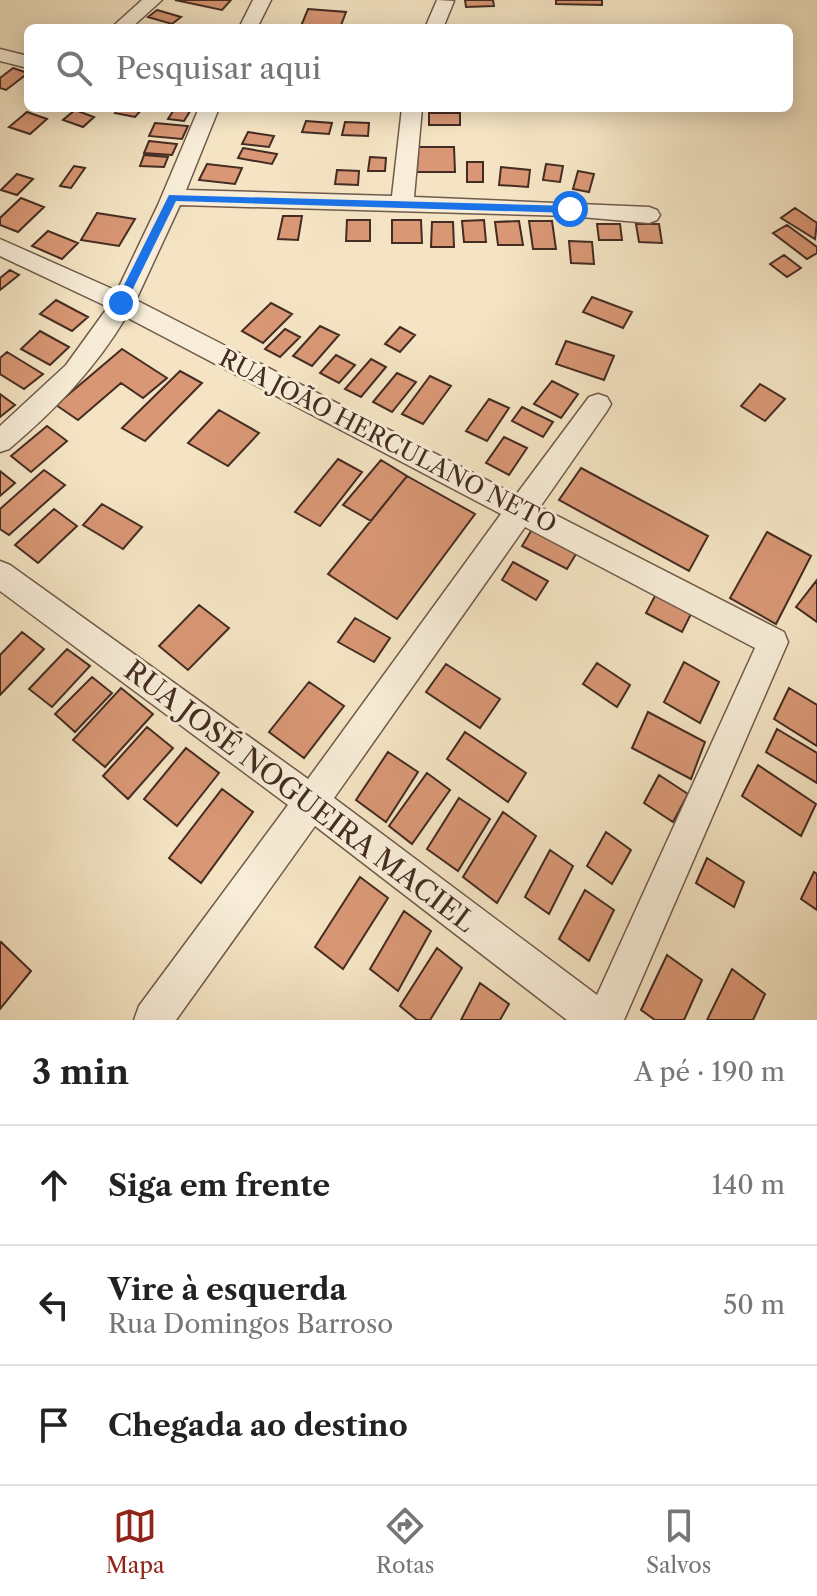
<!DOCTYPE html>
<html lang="pt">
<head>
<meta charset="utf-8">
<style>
	:root { --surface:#fff; --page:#f2f2f2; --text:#222; --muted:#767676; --line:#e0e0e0; --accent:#8f2418 }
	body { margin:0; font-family:"Libre Caslon Text",serif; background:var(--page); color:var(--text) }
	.stop { position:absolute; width:24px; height:24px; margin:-18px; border:6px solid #1a73e8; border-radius:50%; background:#fff }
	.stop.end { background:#1a73e8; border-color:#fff; box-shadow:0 2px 8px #0008 }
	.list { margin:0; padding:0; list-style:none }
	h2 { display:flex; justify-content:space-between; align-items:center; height:104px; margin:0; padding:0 32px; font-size:34px }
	h2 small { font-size:26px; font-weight:400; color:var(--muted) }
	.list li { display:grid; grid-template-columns:52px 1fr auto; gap:24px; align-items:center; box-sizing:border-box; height:120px; padding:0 32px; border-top:2px solid var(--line) }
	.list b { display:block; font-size:30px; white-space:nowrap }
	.list p { margin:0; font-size:26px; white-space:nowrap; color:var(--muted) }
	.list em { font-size:26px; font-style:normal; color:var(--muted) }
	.icon { flex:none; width:44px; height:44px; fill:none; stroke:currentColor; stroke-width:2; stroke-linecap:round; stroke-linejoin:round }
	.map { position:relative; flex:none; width:817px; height:1020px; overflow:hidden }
	.search { position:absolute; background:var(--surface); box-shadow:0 4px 20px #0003; left:24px; right:24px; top:24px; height:88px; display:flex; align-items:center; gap:20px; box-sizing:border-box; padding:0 28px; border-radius:12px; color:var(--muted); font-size:30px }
	.sheet { height:464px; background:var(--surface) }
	nav { display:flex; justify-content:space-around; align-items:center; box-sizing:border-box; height:112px; border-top:2px solid var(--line); background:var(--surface); font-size:22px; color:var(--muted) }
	nav a { display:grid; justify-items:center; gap:4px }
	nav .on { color:var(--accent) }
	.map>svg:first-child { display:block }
	.building { fill:#d99775; stroke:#442c22; stroke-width:2 }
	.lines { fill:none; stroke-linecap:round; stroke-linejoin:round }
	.minor-casing { stroke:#705a4a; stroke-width:3 }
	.minor { fill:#f8edd8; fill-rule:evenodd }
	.route { fill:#1a73e8 }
	.labels { text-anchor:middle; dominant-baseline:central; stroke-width:6; stroke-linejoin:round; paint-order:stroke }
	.street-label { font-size:24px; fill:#442c22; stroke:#f8edd8 }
	.near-street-label { font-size:28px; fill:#442c22; stroke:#f8edd8 }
</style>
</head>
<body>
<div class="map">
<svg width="817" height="1020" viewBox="0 0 817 1020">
	<rect width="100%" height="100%" fill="#f4e4c3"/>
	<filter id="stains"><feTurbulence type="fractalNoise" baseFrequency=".0025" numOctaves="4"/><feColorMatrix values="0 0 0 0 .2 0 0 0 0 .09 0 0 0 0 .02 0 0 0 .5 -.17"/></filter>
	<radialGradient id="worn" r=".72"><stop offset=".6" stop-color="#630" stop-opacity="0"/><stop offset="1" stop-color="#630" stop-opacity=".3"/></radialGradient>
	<path class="building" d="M175,0H231L222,10Z
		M465,0H493L494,6L466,7Z
		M556,0H602V5L556,4Z
		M308,9L346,12L340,28L301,26Z
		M157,10L181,17L172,24L148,17Z
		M13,68L28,73L6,90L0,88V78Z
		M119,108H143L135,117L115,113Z
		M175,108H192L184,121L168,119Z
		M75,110L94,117L83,127L63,120Z
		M27,112L47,119L30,134L9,127Z
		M429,113H460V125H429Z
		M306,121L332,123L329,134L302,132Z
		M345,122L369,123L368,136L342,135Z
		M155,123L188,126L182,139L149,136Z
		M248,132L274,136L269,147L242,144Z
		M149,141L177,144L172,155L144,153Z
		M418,147H454L455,172H417Z
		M243,148L277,154L272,164L238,158Z
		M144,155L168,157L164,167L140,166Z
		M370,157L386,158L385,171H368Z
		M467,162H483V182H467Z
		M207,164L242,168L235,184L199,180Z
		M546,164L563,166L560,182L543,180Z
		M74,166L85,168L71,188L60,186Z
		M501,167L530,170L528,187L499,185Z
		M337,170L359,171L358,185L335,184Z
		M578,171L594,174L589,192L573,189Z
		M17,174L33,179L17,195L1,190Z
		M21,198L44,207L18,232L0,225V218Z
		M795,208L817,223L815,239L781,218Z
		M97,213L135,219L119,246L81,240Z
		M283,216H302L298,240L278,239Z
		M347,220H370V241H346Z
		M392,220H421L422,243H392Z
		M484,220L486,242H464L462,221Z
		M519,221L523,245H498L495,222Z
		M529,221H552L556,249H533Z
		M432,222H453L454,247H431Z
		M597,224H620L622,240H599Z
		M636,224H659L662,243L639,242Z
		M787,225L817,247V253L807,259L773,233Z
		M48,231L78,243L62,259L32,246Z
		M569,241L592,242L594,264L571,263Z
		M784,255L801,268L787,277L770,264Z
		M10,270L19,275L0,290V278Z
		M592,297L632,312L623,328L583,312Z
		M56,300L88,317L72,331L40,314Z
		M271,303L292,314L263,343L242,331Z
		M320,326L339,335L312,366L293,356Z
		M400,327L415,335L400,352L385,344Z
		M285,329L300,337L280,357L265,349Z
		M40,331L69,347L50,365L21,349Z
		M566,341L614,356L604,380L556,364Z
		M122,349L167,378L143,398L121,383L78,420L56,405Z
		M7,352L43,374L24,389L0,374V358Z
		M336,355L355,365L339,383L320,373Z
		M371,359L386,367L361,397L345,389Z
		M180,371L202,383L145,441L122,428Z
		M397,373L416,382L392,412L373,402Z
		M430,376L451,386L423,424L402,414Z
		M552,381L578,394L561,418L534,404Z
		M760,384L785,399L765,421L741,406Z
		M0,394L15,405L0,417Z
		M489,399L509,408L487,441L466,431Z
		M522,407L553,422L543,437L512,421Z
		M219,410L259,433L228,466L188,443Z
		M47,426L67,441L31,472L11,456Z
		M504,437L527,448L509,475L486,463Z
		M338,459L362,472L320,526L295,512Z
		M381,460L407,476L371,521L343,505Z
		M581,468L708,536L689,571L559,500Z
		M44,470L65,485L9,535L0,529V509Z
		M0,471L15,483L0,496Z
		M407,476L475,514L397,619L328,574Z
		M102,504L142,527L123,549L83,525Z
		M54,509L77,526L38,563L15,545Z
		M534,526L579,549L567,569L522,546Z
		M767,532L811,556L776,624L730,598Z
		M513,562L548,581L536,600L502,580Z
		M817,580V622L796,607Z
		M656,594L692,612L682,632L646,613Z
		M199,605L229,628L188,670L159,646Z
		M355,618L390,638L374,662L338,642Z
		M22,632L44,649L0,695V655Z
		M67,649L90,666L52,707L29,689Z
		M684,662L719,682L700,723L664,702Z
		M597,663L630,685L617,707L583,684Z
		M446,664L500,699L480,728L426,692Z
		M92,677L112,693L75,732L55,714Z
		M309,682L344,706L304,758L269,732Z
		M121,688L153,714L105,767L73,740Z
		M789,688L817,705V746L774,719Z
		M648,712L705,742L691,779L632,748Z
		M147,727L173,748L128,799L103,776Z
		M777,729L817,753V783L766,752Z
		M465,732L526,773L508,802L447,759Z
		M186,748L219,773L177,826L144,799Z
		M388,752L418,772L386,822L356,800Z
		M758,765L816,804L801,836L742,796Z
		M427,773L450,790L412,844L389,826Z
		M659,775L688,794L673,822L644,803Z
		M222,789L253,812L201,883L169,858Z
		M459,798L490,819L458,871L427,849Z
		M503,812L536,836L497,903L463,877Z
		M606,832L631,850L612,884L587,866Z
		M550,850L573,866L549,914L525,897Z
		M707,858L744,882L734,907L696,883Z
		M814,872L817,874V910L801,899Z
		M360,877L388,898L343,969L315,947Z
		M585,890L614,910L589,961L559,939Z
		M404,911L431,931L398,991L370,969Z
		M1,942L31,971L0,1009V943Z
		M437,948L462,968L430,1020H417L400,1006Z
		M667,955L702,980L684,1020H655L641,1010Z
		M732,969L765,994L753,1020H707Z
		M480,983L509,1004L500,1020H461Z"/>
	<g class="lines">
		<g class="minor-casing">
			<path id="minor" d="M142,0H162L131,28H111Z
				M253,0H271L257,28H239Z
				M437,0L454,1L443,28H425Z
				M0,49L28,56V68L0,61Z
				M199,108H219L186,190L392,196L402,108H422L414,197L649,207L657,210L660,215L657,220L649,223L570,216L180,205L136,300L516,495L589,397L598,394L607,397L611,404L607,411L540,507L784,632L788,642L624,1020H567L315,826L176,1020H134L139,1006L288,805L0,591V561L10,565L308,779L501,514L126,317C95,369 56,409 9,449L0,452V426L66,365L108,307L0,256V239L117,291L158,205ZM525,527L755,648L597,995L334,798Z"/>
		</g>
		<use href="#minor" class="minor"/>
	</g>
	<path class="route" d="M169,195L570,206L575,209L570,213L176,201L126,303L117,306L115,303Z"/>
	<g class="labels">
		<g class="street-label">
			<text transform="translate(388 441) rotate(27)">RUA JOÃO HERCULANO NETO</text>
		</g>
		<g class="near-street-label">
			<text transform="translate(300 796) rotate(37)">RUA JOSÉ NOGUEIRA MACIEL</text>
		</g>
	</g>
	<rect width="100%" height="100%" filter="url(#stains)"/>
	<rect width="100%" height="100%" fill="url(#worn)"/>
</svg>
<div class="stop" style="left:570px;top:209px"></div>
<div class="stop end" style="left:121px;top:303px"></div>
<div class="search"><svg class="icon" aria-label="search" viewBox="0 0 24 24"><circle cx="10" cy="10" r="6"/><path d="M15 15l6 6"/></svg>Pesquisar aqui</div>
</div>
<section class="sheet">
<h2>3 min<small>A pé · 190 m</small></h2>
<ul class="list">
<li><svg class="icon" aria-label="ahead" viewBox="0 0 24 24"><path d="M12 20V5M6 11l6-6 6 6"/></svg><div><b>Siga em frente</b></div><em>140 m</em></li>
<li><svg class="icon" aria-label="left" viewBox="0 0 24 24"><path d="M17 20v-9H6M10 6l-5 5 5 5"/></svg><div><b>Vire à esquerda</b><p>Rua Domingos Barroso</p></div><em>50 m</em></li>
<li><svg class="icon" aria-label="arrive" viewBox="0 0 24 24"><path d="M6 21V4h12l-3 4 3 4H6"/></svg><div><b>Chegada ao destino</b></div></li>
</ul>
</section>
<nav>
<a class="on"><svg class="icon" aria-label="map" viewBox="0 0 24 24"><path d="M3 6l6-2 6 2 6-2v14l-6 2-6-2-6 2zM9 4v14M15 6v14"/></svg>Mapa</a>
<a><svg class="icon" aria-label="directions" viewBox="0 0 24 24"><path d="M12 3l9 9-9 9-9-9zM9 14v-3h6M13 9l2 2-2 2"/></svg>Rotas</a>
<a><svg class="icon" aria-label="saved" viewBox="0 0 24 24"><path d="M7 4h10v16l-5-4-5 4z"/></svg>Salvos</a>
</nav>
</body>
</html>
